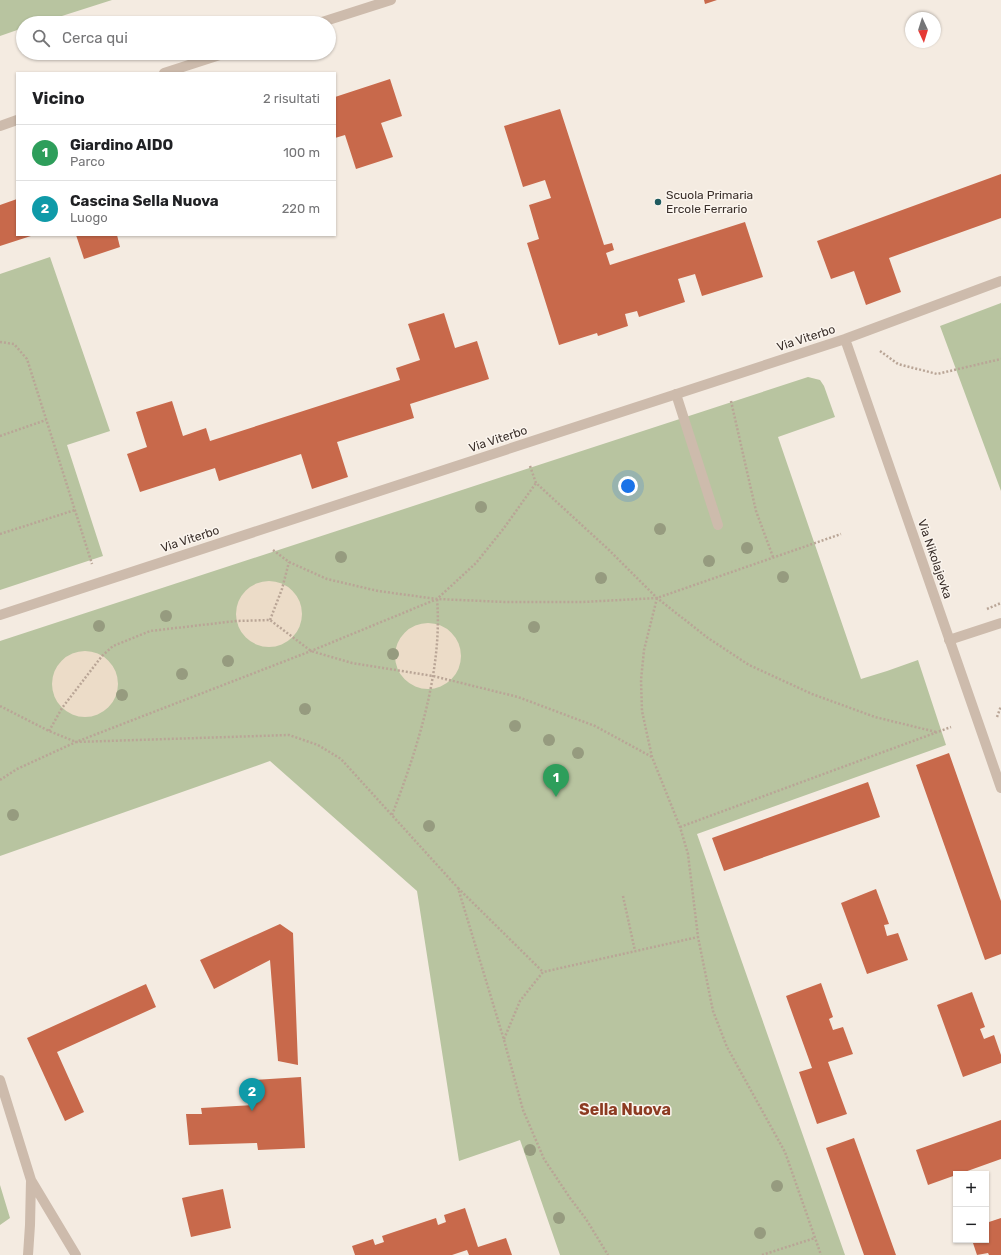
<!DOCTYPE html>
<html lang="it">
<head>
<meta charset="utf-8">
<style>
	:root { --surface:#fff; --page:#f2f2f2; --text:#202124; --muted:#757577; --line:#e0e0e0; --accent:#1f5a5e }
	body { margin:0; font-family:Rubik,sans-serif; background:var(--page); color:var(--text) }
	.controls { position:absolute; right:12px; bottom:12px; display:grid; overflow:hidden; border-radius:0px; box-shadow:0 1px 3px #0004 }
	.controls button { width:36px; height:36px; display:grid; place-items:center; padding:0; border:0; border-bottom:1px solid var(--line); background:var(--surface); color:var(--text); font:20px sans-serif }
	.compass { position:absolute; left:905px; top:12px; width:36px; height:36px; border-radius:50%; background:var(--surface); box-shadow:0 1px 3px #0004; rotate:176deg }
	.you { position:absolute; left:628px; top:486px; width:14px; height:14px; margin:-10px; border:3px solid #fff; border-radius:50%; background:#1a73e8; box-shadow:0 0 0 6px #1a73e833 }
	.badge { display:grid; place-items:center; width:26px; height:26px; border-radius:50%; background:var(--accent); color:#fff; font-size:13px; font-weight:700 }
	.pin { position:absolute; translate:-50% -33px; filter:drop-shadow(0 1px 2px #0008) }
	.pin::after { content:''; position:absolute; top:21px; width:14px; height:12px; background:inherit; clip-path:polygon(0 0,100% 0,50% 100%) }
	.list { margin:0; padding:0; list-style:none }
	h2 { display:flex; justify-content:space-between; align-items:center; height:52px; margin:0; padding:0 16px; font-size:17px }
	h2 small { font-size:13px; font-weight:400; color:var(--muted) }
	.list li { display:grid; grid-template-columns:26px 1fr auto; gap:12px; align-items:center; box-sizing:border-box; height:56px; padding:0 16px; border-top:1px solid var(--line) }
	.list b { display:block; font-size:15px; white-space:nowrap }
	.list p { margin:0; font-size:13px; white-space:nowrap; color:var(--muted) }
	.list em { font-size:13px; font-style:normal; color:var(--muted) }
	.icon { flex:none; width:22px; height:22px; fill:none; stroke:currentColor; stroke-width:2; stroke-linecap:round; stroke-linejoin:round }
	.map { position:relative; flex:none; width:1001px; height:1255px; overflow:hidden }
	.search { position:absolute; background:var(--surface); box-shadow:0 1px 3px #0004; left:16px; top:16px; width:320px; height:44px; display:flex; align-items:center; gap:10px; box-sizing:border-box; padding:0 14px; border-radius:22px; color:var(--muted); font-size:15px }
	.panel { position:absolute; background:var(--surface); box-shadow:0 1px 3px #0004; left:16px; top:72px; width:320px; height:164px; border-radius:0px }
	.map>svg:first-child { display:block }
	.green { fill:#b8c4a0 }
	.plaza { fill:#ecdcc8 }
	.building { fill:#c8694b }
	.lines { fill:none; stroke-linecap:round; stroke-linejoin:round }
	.path { stroke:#b9a596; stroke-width:2.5; stroke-dasharray:2 2; stroke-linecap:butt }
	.lane { stroke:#cdbbac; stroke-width:10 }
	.street { stroke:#cdbbac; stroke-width:10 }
	.tree { fill:#969b7f }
	.poi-dot { fill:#1f5a5e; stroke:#fbf5ee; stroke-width:1.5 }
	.labels { text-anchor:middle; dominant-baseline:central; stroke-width:3; stroke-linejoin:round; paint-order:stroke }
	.poi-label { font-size:12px; fill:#3b302b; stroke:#fbf5ee; text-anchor:start }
	.street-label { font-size:12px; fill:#3b302b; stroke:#fbf5ee }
	.district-label { font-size:16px; font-weight:bold; fill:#8c3b22; stroke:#fbf5ee }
</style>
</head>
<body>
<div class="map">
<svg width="1001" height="1255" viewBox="0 0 1001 1255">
	<rect width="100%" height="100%" fill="#f4ebe1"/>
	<path class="green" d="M0,0H112L40,23H23V28L0,36Z
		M50,257L110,431L67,445L103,556L0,590V274Z
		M1001,303V491L940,326Z
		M808,377L820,380L824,386L835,417L778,437L861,679L887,671L918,660L946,745L697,834L845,1255H560L520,1140L459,1161L417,891L270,761L0,856V641Z
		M0,1185L10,1218L0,1225Z"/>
	<path class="plaza" d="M236 614a33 33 0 1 1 66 0a33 33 0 1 1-66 0Z
		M395 656a33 33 0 1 1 66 0a33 33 0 1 1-66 0Z
		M52 684a33 33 0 1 1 66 0a33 33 0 1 1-66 0Z"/>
	<path class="building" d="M704,0H717L705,4Z
		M390,79L402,116L381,123L393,157L356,169L345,135L335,138V97Z
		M560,109L604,245L612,243L614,250L606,253L610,265L745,222L763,277L702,296L695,274L678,279L685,302L639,317L637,311L625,314L628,326L598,336L597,333L559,345L527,243L539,239L529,205L551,198L545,180L523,187L504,126Z
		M1001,174V218L889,258L901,292L866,305L854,271L831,279L817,241Z
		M17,199V235H34L0,246V205Z
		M76,235H117L120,247L84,259Z
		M444,313L455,348L477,341L489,379L410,404L414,418L337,442L348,477L312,489L301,454L219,481L215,468L140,492L127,454L147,447L136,412L172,401L183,436L206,428L210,441L400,380L396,368L420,360L408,324Z
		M949,753L1001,901V954L985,960L916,765Z
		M868,782L880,817L724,871L712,838Z
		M876,889L889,924L884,925L887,936L898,933L908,960L867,974L841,903Z
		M280,924L293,933L298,1065L278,1061L270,960L214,989L200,960Z
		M821,983L833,1017L829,1019L833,1030L843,1027L853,1054L828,1062L847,1114L817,1124L799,1072L812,1068L786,996Z
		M146,984L156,1007L57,1052L84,1112L65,1121L27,1038Z
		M972,992L985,1027L980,1029L984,1039L994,1035L1001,1055V1063L963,1077L937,1005Z
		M301,1077L305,1148L258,1150L257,1143L189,1145L186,1114H202L201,1108L254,1105V1080Z
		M1001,1120V1159L959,1174H956V1175L928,1185L916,1150Z
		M854,1138L896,1255H864L826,1148Z
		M223,1189L231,1228L191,1237L182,1198Z
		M465,1208L478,1247L506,1238L512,1255H469L467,1250L452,1255H355L352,1246L373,1239L375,1245L384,1242L382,1236L436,1218L438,1225L446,1222L444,1215Z
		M1001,1218V1255H989L988,1253L977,1255L972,1240H986V1223Z"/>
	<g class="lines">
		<path class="path" d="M0,342L14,344L27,359L92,564
			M880,351L898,364L937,374L1001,359
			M731,401L756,511L773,557
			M0,436L46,420
			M530,466L536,483L609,550L657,598L708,638L749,665L812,694L875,717L936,732
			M0,534L75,510
			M273,550L289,562L327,579L378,591L437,599L505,602H583L657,598L841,534
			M657,598L644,650L641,680L642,711L652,757L680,827L688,854L698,937L713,1011L727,1047L785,1152L821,1255
			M987,609L1001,603
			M270,620L282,589L289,562
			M0,706L49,731L76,742L289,735L318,745L341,759L458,888L504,1040L523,1110L544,1159L570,1198L586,1219L608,1255
			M997,717L1001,706
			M49,731L62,708L102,656L113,646L150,631L236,621L270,620L311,651L352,663L433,676L518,697L595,726L652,757
			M0,780L17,769L76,742L311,651L437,599L476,563L504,528L536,483
			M392,815C417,750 443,670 437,599
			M680,827L951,727
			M458,888L543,972
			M623,896L635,951
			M504,1039L520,1001L543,972L698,937
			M762,1255L815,1238"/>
		<path class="lane" d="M676,394L718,525
			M949,640L1001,623"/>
		<path class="street" d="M319,23L391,0
			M164,73L226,53
			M0,126L17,120
			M845,339L1001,788
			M0,615L845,339L1001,281
			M0,1080L31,1180L76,1255
			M28,1255L30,1225L31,1180"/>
	</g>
	<g class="tree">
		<circle cx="481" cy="507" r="6"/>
		<circle cx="660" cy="529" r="6"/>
		<circle cx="747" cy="548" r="6"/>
		<circle cx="341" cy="557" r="6"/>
		<circle cx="709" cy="561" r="6"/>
		<circle cx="783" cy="577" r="6"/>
		<circle cx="601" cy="578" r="6"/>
		<circle cx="166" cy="616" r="6"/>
		<circle cx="99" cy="626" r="6"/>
		<circle cx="534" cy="627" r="6"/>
		<circle cx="393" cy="654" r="6"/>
		<circle cx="228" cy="661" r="6"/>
		<circle cx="182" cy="674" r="6"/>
		<circle cx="122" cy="695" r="6"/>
		<circle cx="305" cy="709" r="6"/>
		<circle cx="515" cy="726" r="6"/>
		<circle cx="549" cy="740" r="6"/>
		<circle cx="578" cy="753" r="6"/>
		<circle cx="13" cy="815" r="6"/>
		<circle cx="429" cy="826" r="6"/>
		<circle cx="530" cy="1150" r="6"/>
		<circle cx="777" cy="1186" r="6"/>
		<circle cx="559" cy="1218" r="6"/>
		<circle cx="760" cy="1233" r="6"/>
	</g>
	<circle class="poi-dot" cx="658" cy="202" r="4"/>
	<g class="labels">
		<g class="poi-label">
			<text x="666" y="195">Scuola Primaria<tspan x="666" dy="14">Ercole Ferrario</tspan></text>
		</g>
		<g class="street-label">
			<text transform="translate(806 338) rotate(-18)">Via Viterbo</text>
			<text transform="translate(498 439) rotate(-18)">Via Viterbo</text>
			<text transform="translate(190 539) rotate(-18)">Via Viterbo</text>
			<text transform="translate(935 559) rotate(71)">Via Nikolajevka</text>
		</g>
		<g class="district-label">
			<text x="625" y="1109">Sella Nuova</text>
		</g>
	</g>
</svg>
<div class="controls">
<button>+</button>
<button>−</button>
</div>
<svg class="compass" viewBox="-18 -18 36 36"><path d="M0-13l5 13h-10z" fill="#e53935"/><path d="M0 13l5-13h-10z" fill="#757577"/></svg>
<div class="you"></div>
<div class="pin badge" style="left:556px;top:797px;background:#2e9e5b">1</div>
<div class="pin badge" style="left:252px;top:1111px;background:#0f9aa8">2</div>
<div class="search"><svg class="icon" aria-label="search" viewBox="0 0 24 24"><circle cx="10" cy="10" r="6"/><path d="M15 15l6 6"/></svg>Cerca qui</div>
<section class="panel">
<h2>Vicino<small>2 risultati</small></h2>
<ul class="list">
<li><span class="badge" style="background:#2e9e5b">1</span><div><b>Giardino AIDO</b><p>Parco</p></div><em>100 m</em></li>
<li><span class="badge" style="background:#0f9aa8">2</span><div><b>Cascina Sella Nuova</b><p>Luogo</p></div><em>220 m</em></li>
</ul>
</section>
</div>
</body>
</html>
